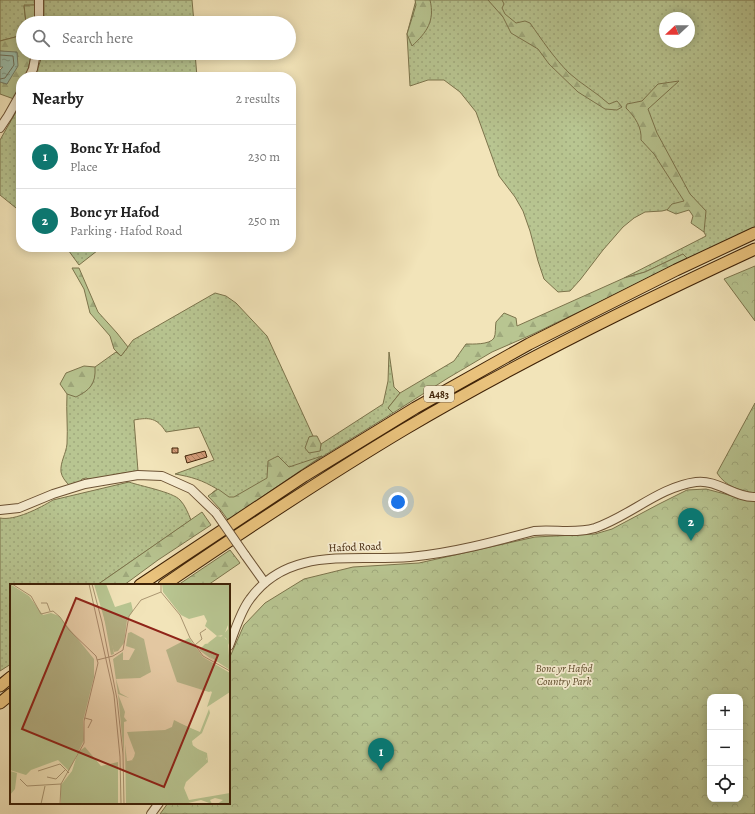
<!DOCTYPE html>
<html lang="en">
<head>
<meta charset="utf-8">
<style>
	:root { --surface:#fff; --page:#f6f6f6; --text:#222; --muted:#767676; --line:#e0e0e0; --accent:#0f766e }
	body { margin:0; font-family:Alegreya,serif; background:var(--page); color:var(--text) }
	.controls { position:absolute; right:12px; bottom:12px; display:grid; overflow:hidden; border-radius:8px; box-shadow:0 2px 10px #0003 }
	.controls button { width:36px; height:36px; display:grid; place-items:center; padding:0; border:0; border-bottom:1px solid var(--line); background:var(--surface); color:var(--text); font:20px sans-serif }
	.compass { position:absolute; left:659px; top:12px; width:36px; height:36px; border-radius:50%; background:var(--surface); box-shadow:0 2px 10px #0003; rotate:248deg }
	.you { position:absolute; left:398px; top:502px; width:14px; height:14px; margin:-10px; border:3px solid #fff; border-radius:50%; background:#1a73e8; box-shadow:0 0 0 6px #1a73e833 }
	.badge { display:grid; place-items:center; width:26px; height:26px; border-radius:50%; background:var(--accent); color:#fff; font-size:13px; font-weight:700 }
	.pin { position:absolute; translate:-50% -33px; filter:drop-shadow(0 1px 2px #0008) }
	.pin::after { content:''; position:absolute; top:21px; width:14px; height:12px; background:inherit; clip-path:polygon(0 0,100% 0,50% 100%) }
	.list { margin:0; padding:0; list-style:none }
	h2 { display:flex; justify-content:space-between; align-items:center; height:52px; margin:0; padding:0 16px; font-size:17px }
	h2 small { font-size:13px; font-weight:400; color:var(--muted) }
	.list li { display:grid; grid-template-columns:26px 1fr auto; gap:12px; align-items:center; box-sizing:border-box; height:64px; padding:0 16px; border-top:1px solid var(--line) }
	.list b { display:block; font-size:15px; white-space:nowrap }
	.list p { margin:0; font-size:13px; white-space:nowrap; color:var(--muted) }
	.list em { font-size:13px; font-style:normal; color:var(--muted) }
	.icon { flex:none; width:22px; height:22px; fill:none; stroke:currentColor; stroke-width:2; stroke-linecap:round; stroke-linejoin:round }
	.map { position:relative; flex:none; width:755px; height:814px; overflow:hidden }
	.search { position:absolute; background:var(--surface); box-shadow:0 2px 10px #0003; left:16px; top:16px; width:280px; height:44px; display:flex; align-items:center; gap:10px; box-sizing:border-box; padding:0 14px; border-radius:22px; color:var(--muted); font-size:15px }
	.panel { position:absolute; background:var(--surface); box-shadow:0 2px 10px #0003; left:16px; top:72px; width:280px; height:180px; border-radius:16px }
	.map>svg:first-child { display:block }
	.grass { fill:url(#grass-dots); stroke:#7c744c; fill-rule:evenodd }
	.forest { fill:url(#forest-firs); stroke:#7c744c }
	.park { fill:url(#park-crowns); stroke:#7c744c; fill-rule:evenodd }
	.water { fill:url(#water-ripples); stroke:#77806a }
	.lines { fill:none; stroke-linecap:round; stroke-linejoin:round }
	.shore { stroke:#6e705a; stroke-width:1 }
	.building { fill:url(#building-back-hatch); stroke:#3f2207 }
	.minor-casing { stroke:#6c5234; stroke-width:10 }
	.highway-casing { stroke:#3f2207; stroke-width:13 }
	.minor { stroke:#f7edd2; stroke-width:8 }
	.highway { stroke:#e9c27c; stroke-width:11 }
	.minor-bridge-casing { stroke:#6c5234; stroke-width:10; stroke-linecap:butt }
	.minor-bridge { stroke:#f7edd2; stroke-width:8 }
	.labels { text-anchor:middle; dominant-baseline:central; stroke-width:3.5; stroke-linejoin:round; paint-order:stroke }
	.shield { fill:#f7edd2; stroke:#765f44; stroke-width:1 }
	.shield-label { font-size:10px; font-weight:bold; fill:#3f2207 }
	.street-label { font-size:11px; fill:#3f2207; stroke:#f7edd2 }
	.park-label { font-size:11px; font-style:italic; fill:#5d4b2a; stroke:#f7edd2 }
	.inset-road { fill:none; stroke:#aa9672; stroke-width:1 }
	.view { fill:#8f2418; fill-opacity:0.15; stroke:#8f2418; stroke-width:2 }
	.inset-edge { fill:none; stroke:#3f2207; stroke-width:2 }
</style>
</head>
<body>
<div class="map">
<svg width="755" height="814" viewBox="0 0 755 814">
	<defs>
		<pattern id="grass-dots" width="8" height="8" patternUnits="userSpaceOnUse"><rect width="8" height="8" fill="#b8c591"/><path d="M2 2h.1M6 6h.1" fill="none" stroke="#9fa97c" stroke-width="1.8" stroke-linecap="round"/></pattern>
		<pattern id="forest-firs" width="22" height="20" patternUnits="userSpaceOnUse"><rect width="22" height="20" fill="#b8c591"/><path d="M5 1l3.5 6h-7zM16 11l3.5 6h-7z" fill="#9fa97c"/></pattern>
		<pattern id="park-crowns" width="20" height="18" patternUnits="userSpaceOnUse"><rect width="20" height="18" fill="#b8c591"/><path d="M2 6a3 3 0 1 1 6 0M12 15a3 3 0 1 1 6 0" fill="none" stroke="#9fa97c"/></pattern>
		<pattern id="water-ripples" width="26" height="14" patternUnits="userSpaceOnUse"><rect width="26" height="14" fill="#9cbfac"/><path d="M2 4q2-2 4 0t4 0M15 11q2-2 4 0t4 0" fill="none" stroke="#819b8a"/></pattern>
		<pattern id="building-back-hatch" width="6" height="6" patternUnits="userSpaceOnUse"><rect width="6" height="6" fill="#d49c79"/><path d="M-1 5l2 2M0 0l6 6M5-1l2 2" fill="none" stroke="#ad7f61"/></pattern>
	</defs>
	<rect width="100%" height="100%" fill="#f2e4b9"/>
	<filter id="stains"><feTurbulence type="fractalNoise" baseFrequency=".005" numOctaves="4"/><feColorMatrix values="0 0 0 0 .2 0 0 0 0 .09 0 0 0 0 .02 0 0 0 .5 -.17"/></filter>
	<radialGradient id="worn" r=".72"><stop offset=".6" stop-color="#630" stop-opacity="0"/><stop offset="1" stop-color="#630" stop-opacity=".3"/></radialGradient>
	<path class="grass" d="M0,0H36L35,5L24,6L26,23H23V35L0,41Z
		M44,0H192L194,23H44Z
		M416,0H755V228L666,269L687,258L683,254L645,272L624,278L706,236L690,204L662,211L645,212L634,218L623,227L603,250L580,280L570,291L558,292L544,279L538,261L530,231L523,211L515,197L499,176L476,112L460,92L444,80H428L410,86L407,34ZM665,18H689V42H665Z
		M43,53H195L197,77H35Z
		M21,103V212L0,195V140Z
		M66,247H102L79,265Z
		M215,293L226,296L236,303L267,336L313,436L309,437L320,451L321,444L383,404L388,381L389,352L394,387L400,393L388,408L393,413L304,468L319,457L230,509L212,493L217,489C202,480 192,477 175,474L214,460L199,427L166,432C157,418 150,417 134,420L138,471L117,474L94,481L86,478L82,479L80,482L69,485C65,481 62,477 61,472C60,462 66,454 67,444C68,427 66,411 67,394L95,367L116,352L121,356L133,340Z
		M129,482C140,486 173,492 180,500C185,505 188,513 191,520L97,585H11V664L0,671V518C15,521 40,508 53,500Z"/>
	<path class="forest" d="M415,0H430C435,21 427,32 412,46L407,34L416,5Z
		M488,0H502L504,4L502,8L505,14L516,23L525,21L530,23C542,40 554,58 569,73C581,84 596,92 609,104L617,101L622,107L617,110L605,109L578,92L549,64L538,49L511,33L503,17Z
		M24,5H35V23H26Z
		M23,35V53H32L28,70L25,77H21V84L14,99L0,94V82L7,84L17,53L0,51V41Z
		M679,81L648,109L657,133L690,194L706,211L704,232L691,223L693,216L689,210L676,214L667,210L672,204L684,201L654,154L641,140C642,127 635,117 626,108L627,104L642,101L658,84Z
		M683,254L687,258L612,296L531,335L492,352L448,378L393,413L388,408L400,393L454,361L466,344C472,344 490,345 494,338C496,334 495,327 496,322L504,313L516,318L517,326L624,278L645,272Z
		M72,268H79L98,312L117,333L128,347L121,356L114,349L110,336L90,313L84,289Z
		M84,366L95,367C96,384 90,390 76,397L67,394L60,384L66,373Z
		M313,436H317L321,444L320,451L309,453L305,448L309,437Z
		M278,456L289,467L322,456L228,520L220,509L208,496L218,489L229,497H234L267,478L268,461Z
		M202,512L211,525L158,560L124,585H97Z
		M230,550L240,563L208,585H178Z"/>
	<path class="park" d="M755,266V321L724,279Z
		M755,403V493C739,490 726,487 717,473Z
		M706,489L748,500H755V814H160L168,803H229V659L244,625L265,603L304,579L353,567L419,563L535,537L595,534L612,529L659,504L687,490ZM710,697H740V799H710Z"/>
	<path class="water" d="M0,51L17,52L18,66L7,84L0,82V70L3,67H0Z"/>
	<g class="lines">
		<path class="shore" d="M0,55L13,56L14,65L5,78L0,79"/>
	</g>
	<path class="building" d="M172,448H178V453H172Z
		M205,451L207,457L187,463L185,456Z"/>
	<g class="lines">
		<g class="minor-casing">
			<path id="minor" d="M39,0V23
				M29,77L33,69L36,53
				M0,128L8,116L21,93
				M0,510L19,508L53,494L85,484L138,475L162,476L191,489L216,513
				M245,555L265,583
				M229,646C235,631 240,612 250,599C289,545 353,562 410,557C452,553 493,542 534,531C554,529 576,534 595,528C630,516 659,487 696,482C717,479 735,498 755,497
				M151,814L159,803"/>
		</g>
		<g class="highway-casing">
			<path id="highway" d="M140,585L304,476L415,408L529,344L676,270L755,233
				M164,585C243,531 323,478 405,429C518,362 636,304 755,249
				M0,686L11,677
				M0,703L11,694"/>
		</g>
		<use href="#minor" class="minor"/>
		<use href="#highway" class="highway"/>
		<g class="minor-bridge-casing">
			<path id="minor-bridge" d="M216,513L245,555"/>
		</g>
		<use href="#minor-bridge" class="minor-bridge"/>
	</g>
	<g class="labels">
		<rect class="shield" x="424" y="386" width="30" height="16" rx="3"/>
		<g class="shield-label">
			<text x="439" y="394">A483</text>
		</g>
		<g class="street-label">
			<text transform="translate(355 547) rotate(-2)">Hafod Road</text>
		</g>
		<g class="park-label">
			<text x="564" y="668">Bonc yr Hafod<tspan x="564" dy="13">Country Park</tspan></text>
		</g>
	</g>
	<g transform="translate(10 584)">
		<rect width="220" height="220" fill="#f2e4b9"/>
		<path d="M84,0H96L105,23L121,18L123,27L117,36L114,59L108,67L104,68ZM152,0H220V36L214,51L207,52L214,53L218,57L220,86L200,73L202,65L198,59L207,52L195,42L197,37L194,31L179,35L171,31L153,8ZM121,48L134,55L141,88L130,94L106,95L110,109L119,114L108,110L103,75L113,68V76H119L125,65L116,62L118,49ZM179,54L193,73L220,89V98L199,108L167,98L156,66ZM164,136L190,149L181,155V160L197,172L195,180L175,197L173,203L178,217L175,220H116L115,160L117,177H123L125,169L117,148L155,146L162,143Z" fill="#b8c591"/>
		<path d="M93,28L99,41L104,70L101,71ZM218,36H220V64L216,54L211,53L218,45ZM201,59L204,64L200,73L204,77L189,66L195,60ZM213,97H220V108L197,123L202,108L197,105ZM108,110L115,128L114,133L117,137L114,138V173ZM199,125L200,129L192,149L182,157L183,163L197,169L198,178L176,198L174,204L179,216L220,209V220H207L213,216L205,214L200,216L202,220L191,216L174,220L177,217L171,203L172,199L197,175L195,171L180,163L179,154L187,150L174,145L171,140L190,148ZM124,173L125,176L145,173L146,184L143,176L118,177L122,176Z" fill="#b8c591"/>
		<path d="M0,0L19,12L33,31L41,29L49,32L84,75V93L73,137L74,156L59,187L48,176L21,186L16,191L0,186ZM75,163L91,182L108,178V220H51V201L62,187L68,168ZM0,187L7,189L5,205L0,211Z" fill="#b8c591"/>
		<path class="inset-road" d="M2,0L21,12L31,30L43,27L50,33L59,46L86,72L88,79L74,137V159L51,200L50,220M79,0L104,111L110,173L111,220M82,0L92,38L107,115L113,170L114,220M151,8L170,31L180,54L193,72L220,87M31,19H37L40,27M185,61L192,55L190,49L196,45M87,76L103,72L113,66L119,32L131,16L151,8V0M75,134L82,136L78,144M28,187L50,180L59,189M37,193L46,195L55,186M10,195L17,202L51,200M31,220L35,202"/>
		<path class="view" d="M66,14L208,71L154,203L12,145Z"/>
		<rect width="220" height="220" class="inset-edge"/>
	</g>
	<rect width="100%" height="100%" filter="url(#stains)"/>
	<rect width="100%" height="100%" fill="url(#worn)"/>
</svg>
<div class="controls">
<button>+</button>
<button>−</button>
<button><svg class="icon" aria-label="locate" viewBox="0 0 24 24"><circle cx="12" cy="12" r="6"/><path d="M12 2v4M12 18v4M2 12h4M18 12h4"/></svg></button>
</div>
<svg class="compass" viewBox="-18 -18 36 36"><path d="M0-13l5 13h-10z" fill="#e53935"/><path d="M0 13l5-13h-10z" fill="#767676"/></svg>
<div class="you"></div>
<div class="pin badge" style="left:381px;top:771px">1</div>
<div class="pin badge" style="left:691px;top:541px">2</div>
<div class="search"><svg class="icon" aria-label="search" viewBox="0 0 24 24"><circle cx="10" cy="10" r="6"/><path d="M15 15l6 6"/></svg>Search here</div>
<section class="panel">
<h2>Nearby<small>2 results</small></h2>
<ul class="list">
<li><span class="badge">1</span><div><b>Bonc Yr Hafod</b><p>Place</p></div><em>230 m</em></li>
<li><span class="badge">2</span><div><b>Bonc yr Hafod</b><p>Parking · Hafod Road</p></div><em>250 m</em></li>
</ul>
</section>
</div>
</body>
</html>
